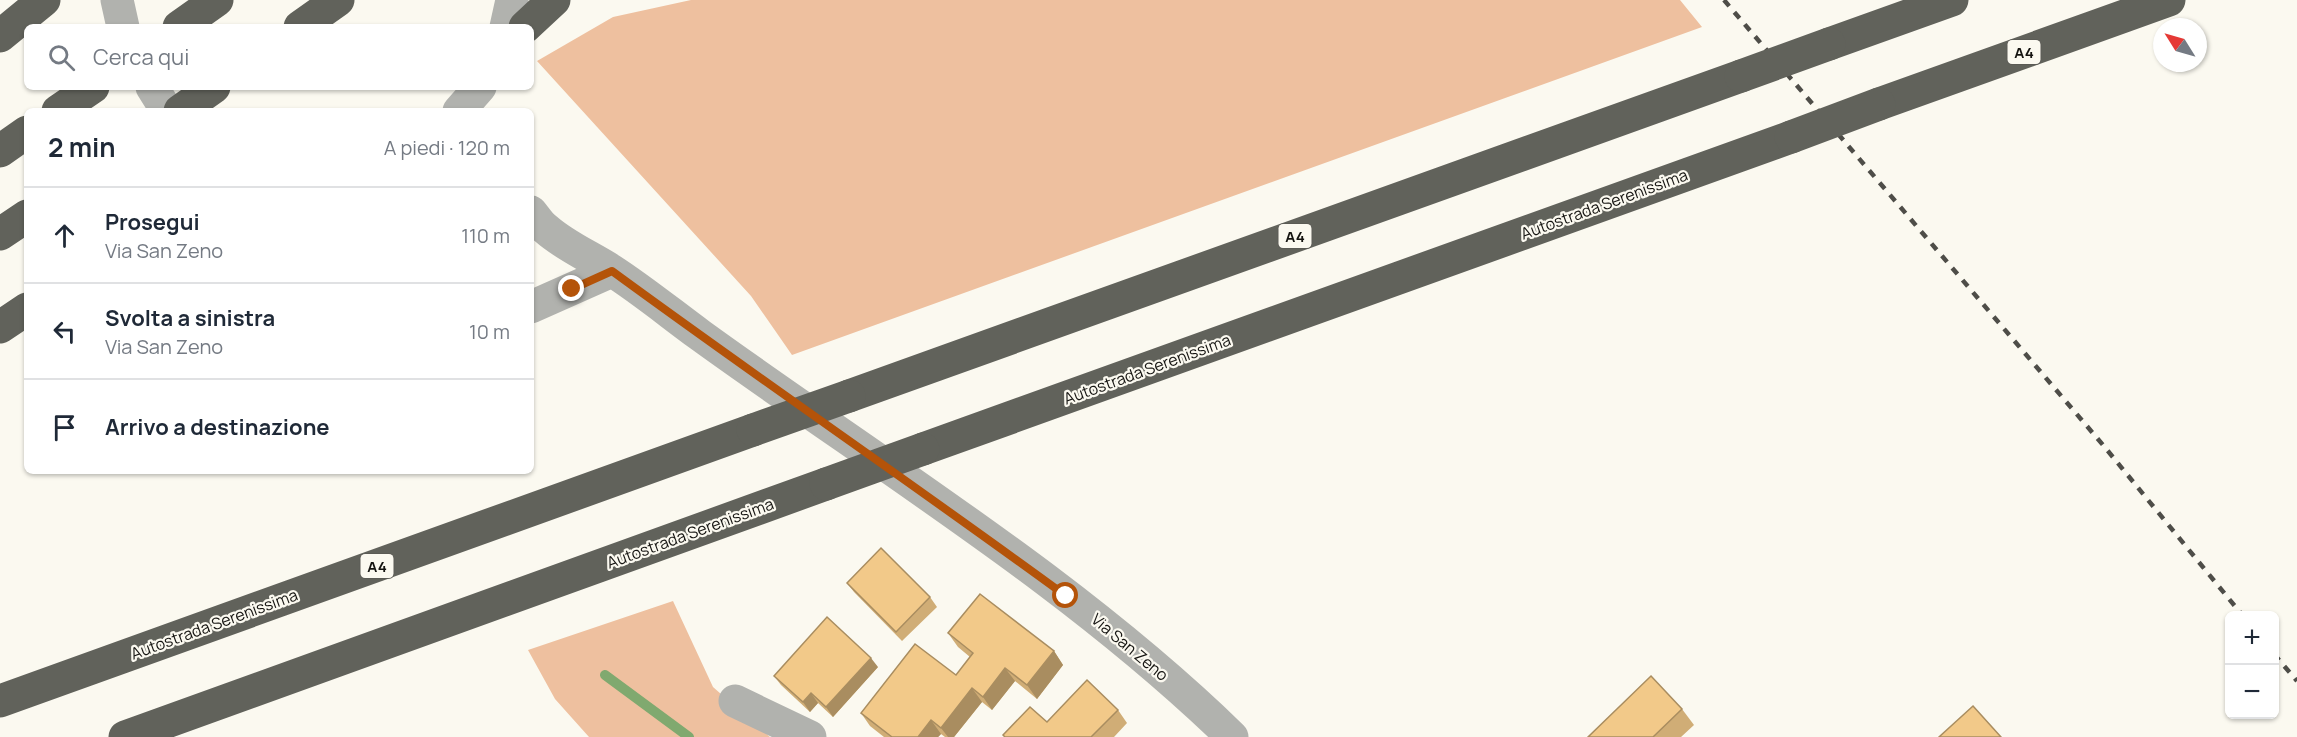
<!DOCTYPE html>
<html lang="it">
<head>
<meta charset="utf-8">
<style>
	:root { --surface:#fff; --page:#f2f2f3; --text:#1f2937; --muted:#747a83; --line:#e0e1e3 }
	body { margin:0; font-family:Manrope,sans-serif; background:var(--page); color:var(--text) }
	.controls { position:absolute; right:18px; bottom:18px; display:grid; overflow:hidden; border-radius:9px; box-shadow:0 2px 4px #0004 }
	.controls button { width:54px; height:54px; display:grid; place-items:center; padding:0; border:0; border-bottom:2px solid var(--line); background:var(--surface); color:var(--text); font:30px sans-serif }
	.compass { position:absolute; left:2153px; top:18px; width:54px; height:54px; border-radius:50%; background:var(--surface); box-shadow:0 2px 4px #0004; rotate:307deg }
	.stop { position:absolute; width:18px; height:18px; margin:-14px; border:4px solid #b45309; border-radius:50%; background:#fff }
	.stop.end { background:#b45309; border-color:#fff; box-shadow:0 2px 6px #0008 }
	.list { margin:0; padding:0; list-style:none }
	h2 { display:flex; justify-content:space-between; align-items:center; height:78px; margin:0; padding:0 24px; font-size:26px }
	h2 small { font-size:20px; font-weight:400; color:var(--muted) }
	.list li { display:grid; grid-template-columns:39px 1fr auto; gap:18px; align-items:center; box-sizing:border-box; height:96px; padding:0 24px; border-top:2px solid var(--line) }
	.list b { display:block; font-size:22px; white-space:nowrap }
	.list p { margin:0; font-size:20px; white-space:nowrap; color:var(--muted) }
	.list em { font-size:20px; font-style:normal; color:var(--muted) }
	.icon { flex:none; width:33px; height:33px; fill:none; stroke:currentColor; stroke-width:2; stroke-linecap:round; stroke-linejoin:round }
	.map { position:relative; flex:none; width:2297px; height:737px; overflow:hidden }
	.search { position:absolute; background:var(--surface); box-shadow:0 2px 4px #0004; left:24px; top:24px; width:510px; height:66px; display:flex; align-items:center; gap:15px; box-sizing:border-box; padding:0 21px; border-radius:9px; color:var(--muted); font-size:22px }
	.panel { position:absolute; background:var(--surface); box-shadow:0 2px 4px #0004; left:24px; top:108px; width:510px; height:366px; border-radius:9px }
	.map>svg:first-child { display:block }
	.green { fill:#eec09f }
	.lines { fill:none; stroke-linecap:round; stroke-linejoin:round }
	.stream { stroke:#80a96f; stroke-width:10 }
	.minor { stroke:#b1b2ae; stroke-width:33 }
	.highway { stroke:#61625b; stroke-width:33 }
	.rail { stroke:#4e4d48; stroke-width:4.5; stroke-dasharray:8 8; stroke-linecap:butt }
	.highway-bridge { stroke:#61625b; stroke-width:33 }
	.wall { fill:#d0ad76 }
	.shaded-wall { fill:#a98d60 }
	.building { fill:#f2c989; stroke:#a98d60; stroke-width:1.5 }
	.route { stroke:#b45309; stroke-width:8 }
	.labels { text-anchor:middle; dominant-baseline:central; stroke-width:4.5; stroke-linejoin:round; paint-order:stroke }
	.shield { fill:#fbf9f0; stroke:#5a5954; stroke-width:1.5 }
	.shield-label { font-size:15px; font-weight:bold; fill:#151411 }
	.street-label { font-size:16px; fill:#151411; stroke:#fbf9f0 }
</style>
</head>
<body>
<div class="map">
<svg width="2297" height="737" viewBox="0 0 2297 737">
	<rect width="100%" height="100%" fill="#fbf9f0"/>
	<path class="green" d="M691,0H1680L1702,27L792,355L751,296L537,61L613,17Z
		M673,601L713,687L770,737H589L555,699L528,650Z"/>
	<g class="lines">
		<path class="stream" d="M605,675L689,737"/>
		<path class="minor" d="M117,0L123,27
			M506,27L512,0
			M152,87L167,111
			M459,111L480,87
			M531,212C536,218 540,225 546,229C565,246 591,257 611,270C642,290 670,313 700,335C878,464 1074,583 1232,737
			M531,307L612,271
			M735,701L810,737"/>
		<path class="highway" d="M179,27L217,0
			M300,27L338,0
			M525,27L554,0
			M0,36L44,0
			M1829,44L1952,0
			M1879,104L2169,0
			M58,111L93,87
			M180,111L214,87
			M0,151L27,132
			M0,234L27,216
			M0,327L27,309
			M849,396L1741,76
			M923,449L1791,137
			M0,701L753,430
			M125,737L826,484"/>
		<path class="rail" d="M1724,0L2103,445L2243,616
			M2274,654L2297,681"/>
		<path class="highway-bridge" d="M1741,76L1829,44
			M1791,137L1879,104
			M753,430L849,396
			M826,484L923,449"/>
	</g>
	<path class="wall" d="M847,583L930,597L937,607L902,641L854,592Z
		M948,633L1054,651L1063,665L1037,699L1015,681L992,710L982,702L954,737H945L941,734L938,737H884L870,726L861,713L956,675L970,657L958,647Z
		M878,667L833,717L818,703L810,712L781,685L774,676Z
		M1682,709L1694,725L1681,737H1588Z
		M1118,710L1127,723L1114,737H1005L1003,735L1047,722Z"/>
	<path class="shaded-wall" d="M1054,651L1063,665L1037,699L1027,685Z
		M871,658L878,667L833,717L826,707Z
		M1005,668L1015,681L992,710L983,697Z
		M972,688L982,702L954,737H948L941,728Z
		M811,693L818,703L810,712L803,702Z
		M931,720L941,734L938,737H918Z"/>
	<path class="building" d="M881,548L930,597L896,632L847,583Z
		M980,594L1054,651L1027,685L1005,668L983,697L972,688L941,728L931,720L918,737H892L861,713L915,644L956,675L973,653L948,633Z
		M827,617L871,658L826,707L811,693L803,702L774,676Z
		M1651,676L1682,709L1653,737H1588Z
		M1087,680L1118,710L1091,737H1005L1003,735L1030,707L1047,722Z
		M1973,706L2001,737H1939Z"/>
	<g class="lines">
		<path class="route" d="M572,289L612,271C762,381 916,486 1066,596"/>
	</g>
	<g class="labels">
		<g class="shield">
			<rect x="2007.5" y="40" width="33" height="24" rx="4.5"/>
			<rect x="1278.5" y="224" width="33" height="24" rx="4.5"/>
			<rect x="360.5" y="554" width="33" height="24" rx="4.5"/>
		</g>
		<g class="shield-label">
			<text x="2024" y="52">A4</text>
			<text x="1295" y="236">A4</text>
			<text x="377" y="566">A4</text>
		</g>
		<g class="street-label">
			<text transform="translate(1604 204) rotate(-20)">Autostrada Serenissima</text>
			<text transform="translate(1147 369) rotate(-20)">Autostrada Serenissima</text>
			<text transform="translate(690 533) rotate(-20)">Autostrada Serenissima</text>
			<text transform="translate(214 624) rotate(-20)">Autostrada Serenissima</text>
			<text transform="translate(1130 647) rotate(40)">Via San Zeno</text>
		</g>
	</g>
</svg>
<div class="controls">
<button>+</button>
<button>−</button>
</div>
<svg class="compass" viewBox="-18 -18 36 36"><path d="M0-13l5 13h-10z" fill="#e53935"/><path d="M0 13l5-13h-10z" fill="#747a83"/></svg>
<div class="stop" style="left:1066px;top:596px"></div>
<div class="stop end" style="left:572px;top:289px"></div>
<div class="search"><svg class="icon" aria-label="search" viewBox="0 0 24 24"><circle cx="10" cy="10" r="6"/><path d="M15 15l6 6"/></svg>Cerca qui</div>
<section class="panel">
<h2>2 min<small>A piedi · 120 m</small></h2>
<ul class="list">
<li><svg class="icon" aria-label="ahead" viewBox="0 0 24 24"><path d="M12 20V5M6 11l6-6 6 6"/></svg><div><b>Prosegui</b><p>Via San Zeno</p></div><em>110 m</em></li>
<li><svg class="icon" aria-label="left" viewBox="0 0 24 24"><path d="M17 20v-9H6M10 6l-5 5 5 5"/></svg><div><b>Svolta a sinistra</b><p>Via San Zeno</p></div><em>10 m</em></li>
<li><svg class="icon" aria-label="arrive" viewBox="0 0 24 24"><path d="M6 21V4h12l-3 4 3 4H6"/></svg><div><b>Arrivo a destinazione</b></div></li>
</ul>
</section>
</div>
</body>
</html>
